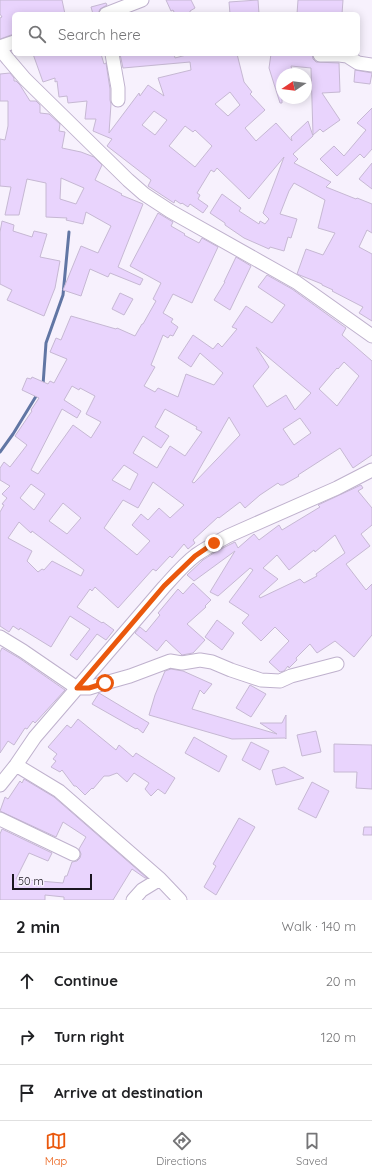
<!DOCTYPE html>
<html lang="en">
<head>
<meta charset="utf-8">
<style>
	:root { --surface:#fff; --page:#f2f2f2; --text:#202124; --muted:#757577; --line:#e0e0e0; --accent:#ea580c }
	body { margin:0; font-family:Quicksand,sans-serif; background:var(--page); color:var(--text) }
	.compass { position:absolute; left:276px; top:68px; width:36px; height:36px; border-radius:50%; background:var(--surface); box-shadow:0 2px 10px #0003; rotate:257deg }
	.scale { position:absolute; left:12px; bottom:10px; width:80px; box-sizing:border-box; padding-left:4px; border:2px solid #1a151f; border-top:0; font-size:11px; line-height:14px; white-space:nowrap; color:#1a151f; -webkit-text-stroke:3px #f7f1fd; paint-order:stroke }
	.stop { position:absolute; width:12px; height:12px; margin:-9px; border:3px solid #ea580c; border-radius:50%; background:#fff }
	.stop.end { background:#ea580c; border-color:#fff; box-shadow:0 1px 4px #0008 }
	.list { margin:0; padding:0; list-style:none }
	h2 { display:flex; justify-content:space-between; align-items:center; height:52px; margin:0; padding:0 16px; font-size:17px }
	h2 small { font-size:13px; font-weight:400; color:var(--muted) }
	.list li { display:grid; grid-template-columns:26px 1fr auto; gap:12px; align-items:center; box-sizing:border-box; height:56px; padding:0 16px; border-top:1px solid var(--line) }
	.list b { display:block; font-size:15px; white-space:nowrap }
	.list em { font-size:13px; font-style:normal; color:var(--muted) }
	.icon { flex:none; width:22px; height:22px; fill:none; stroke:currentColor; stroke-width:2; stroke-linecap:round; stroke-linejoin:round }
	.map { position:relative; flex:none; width:372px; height:900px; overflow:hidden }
	.search { position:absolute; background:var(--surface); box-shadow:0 2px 10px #0003; left:12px; right:12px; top:12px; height:44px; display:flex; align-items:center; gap:10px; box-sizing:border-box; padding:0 14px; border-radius:6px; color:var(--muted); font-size:15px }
	.sheet { height:220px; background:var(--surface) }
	nav { display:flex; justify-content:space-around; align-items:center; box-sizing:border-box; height:56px; border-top:1px solid var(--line); background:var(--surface); font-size:11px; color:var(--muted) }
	nav a { display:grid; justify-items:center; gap:2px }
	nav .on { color:var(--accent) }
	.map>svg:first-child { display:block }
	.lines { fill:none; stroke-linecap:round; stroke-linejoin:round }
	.stream { stroke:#6176a4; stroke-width:3 }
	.building { fill:#e9d4fd; stroke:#c6b8d3; fill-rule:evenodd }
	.minor-casing { stroke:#bfb1cd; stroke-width:15 }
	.minor { stroke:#fff; stroke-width:13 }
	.route { stroke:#ea580c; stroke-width:5 }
</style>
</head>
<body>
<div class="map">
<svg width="372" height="900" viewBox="0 0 372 900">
	<rect width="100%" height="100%" fill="#f7f1fd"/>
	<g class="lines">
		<path class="stream" d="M43,385L46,343L63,295L69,232
			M0,452L13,434L38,393"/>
	</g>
	<path class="building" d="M0,0H62L65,14H14V34L0,39V18L2,17L0,14Z
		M166,0H191L195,8L190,11V13L175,14L173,10L171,11Z
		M258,0L259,14H230L229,2Z
		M298,0H343L342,14H297Z
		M106,3L107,5L100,9L98,14H93L91,7Z
		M33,54H101L104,64L106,63L110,89V100L111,104L109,133L139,93L140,96L148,85L164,96L158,78L191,70L190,62L123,68L120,54H174L175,58L190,54H237L244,82L252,92L250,94L265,110L245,128L256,141L276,123L292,141L291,137L308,121L313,136L293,154L298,159L294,163L331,182L326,187L356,199L357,198L372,204V233L367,230L359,247L372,254V321L359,313L363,307L332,291L333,290L322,285V284L297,274L306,249L323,255L335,233L318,228L325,200L294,183L289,191L280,214L297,219L291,238L288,237L284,251L270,247L269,249L244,238L225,225V223L210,213L222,194L241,208L239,211L259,224L260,221L265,224L269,219L263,213L284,157L249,199L217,168L214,172L211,170L197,193L200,195L198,199L208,206L203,213L190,204L188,207L182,203L181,204L175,200L174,203L148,186L151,180L107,146L112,139L93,131L96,119H85L87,101L68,103L67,96L59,97L57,81L55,82V78L43,82ZM230,92L240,105L228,116L215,104ZM154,111L167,120L155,135L142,125ZM185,126L193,132L195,130L212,146L195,167L169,146Z
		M271,54H312L313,59L316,62L339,63L340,92L322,93L340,120L323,132L320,129L313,135L311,68L291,66L293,74H282V103H280L269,68Z
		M355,70L372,73L370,84L354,82Z
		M10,73L14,78V81H16L20,85L30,101H36L40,105V113L49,114L60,124L59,131L65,132L62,148L81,152L94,157L102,165L95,180L122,194L121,195L143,204L118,267L143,279L140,285L110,273L108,277L90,269L81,296L63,290L81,246L98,253L111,226L86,212L83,224L66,220L67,218L46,217V183L27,179L19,215H5L11,187L0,186V139L5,140L8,126V101H0V74ZM61,178L84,188L76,204L60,199Z
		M372,108V149L364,158L360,154L337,176L320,159L334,146L344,156L366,130L357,123Z
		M372,163V189L359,179Z
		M158,213L173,222L171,226L185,234L184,235L199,243L202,238L218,247L192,303L173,294L163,313L173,319L171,322L178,327L173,336L170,335L168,338L163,335L151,365L155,367L144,386L155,392L158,388L178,397L186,374L214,385L223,373L200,353L191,367L178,358L193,335L213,349L218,343L222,347L237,329L232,327L246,306L272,323L285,305L258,287L267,275L292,289L346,328L342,335L372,361V455L353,468L340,448L298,475L299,476L283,485H280L278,483L260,495L245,508L240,502L219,518L218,517L193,540L195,543L188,549L184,544L172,558L170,556L156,571L153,569L118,608L95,587L92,591L90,589L77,607L102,623L103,622L114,630L106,640L97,634L77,660L70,655L90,629L70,616L51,647L20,628L19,630L13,626L9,632L0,626V512L4,505L2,504L7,498L2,494L10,486L0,480V468L4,462L10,467L27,445L15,436L32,411L31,410L39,398L22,390L27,378L31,379L32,377L48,384L50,381L54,383L67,359L50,352L56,338L61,340L71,316L116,329L117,328L135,336L142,324H143L156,301L153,299L161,283L130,266ZM256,347L311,393L295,410L286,395L267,407L253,386L269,367ZM344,362L359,376L337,406L319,389L337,368L338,369ZM72,386L79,390L80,388L95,396L86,414L101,422L91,438L73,425L38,474L31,470L62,409L77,418L81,411L64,400ZM165,409L197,427L196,429L202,432L185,456L170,446L157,468L133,453L143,436L161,448L169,436L155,427ZM229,417L240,435L194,483L192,482ZM300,418L311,433L294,445L283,429ZM124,465L138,474L130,490L112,480ZM153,482L184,505L170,518L159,508L148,520L141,514L132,525L150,541L137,555L104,528L123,500L138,508ZM31,484L45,494L34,510L20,498ZM63,503L81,518L67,534L49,521ZM19,522L31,533L32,531L84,570L81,576L52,561L44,570L42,569L38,572L27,561L32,551L8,538Z
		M2,221L14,225L13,231L32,237L34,231L47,234L40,257L60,261L55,288L44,316L7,300L12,290L0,284V232Z
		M236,257L251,266L230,310L214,300L225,282H224Z
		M120,293L133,299L124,315L112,309Z
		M361,485L363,488L358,491L372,508V525L361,534L370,546L346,564L366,590L372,584V635L354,657L335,641L317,653L310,644L296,658L297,660L289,668L288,666L284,671L280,672L269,662L289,641L275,627L261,641L242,623L249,615L229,602L253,570L250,568L218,596L210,592L235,551L194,581L187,575L203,560L217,551L235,542L238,548L254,534L259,540L279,525L282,530L320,507L318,505ZM335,535L345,553L316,574L317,576L304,583L300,579L260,598L259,596L278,579L263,568L277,555L289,570L314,550L315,552Z
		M193,583L211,600L205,606L206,607L187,624L205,640L193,653L182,655L166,640L157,651L135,633L140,627L146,632L160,615L158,613L178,589L183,594Z
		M217,620L234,633L222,650L205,637Z
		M2,648L19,658L65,690L35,723L33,721L27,729L25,728L14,745L8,741L0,753V652Z
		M171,669L183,671L212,684L204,694L200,690L192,709L277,734L260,723H282L286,715V739L285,738L232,739L149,715L155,695L165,671Z
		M250,685L266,694L251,717L236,708Z
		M99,693L149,723L143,733L137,728L136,729L92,704Z
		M78,719L116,750L119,745L133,757L136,753L175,778L165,794L158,789L151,796L145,789L149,783L134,773L127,782L117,773L109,776H104L93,789L92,788L85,795L76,786H74L62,770L60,772L51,767L56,761L53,759L57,754L48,747L67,725L71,728Z
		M316,731L321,752L302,756L297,735Z
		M194,737L227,756L219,772L185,753Z
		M251,742L269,751L260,770L242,760Z
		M334,744L372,745V789L356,788L357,772H334Z
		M284,767L304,778L276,785L272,770Z
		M24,779L54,797L147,878H145L132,869L113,900H64V897L45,895V900H0V834L2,829L52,853L48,861L29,853L16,879L63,883L65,876H67L72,862L77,861L80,858L81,854L79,849L86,837L63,822L56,837L0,811L5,797L8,799L20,781L22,783Z
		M312,782L329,791L316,818L298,809Z
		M239,818L255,827L216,895L204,887L216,866L213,864Z
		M364,827H372V835H363Z"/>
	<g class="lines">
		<g class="minor-casing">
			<path id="minor" d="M106,14L142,0
				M0,47L14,42
				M0,49L8,59L25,79L128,180L144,194L170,211L296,282L372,336
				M112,54L118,88V100
				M320,55H339L347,56L358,63L372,65
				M0,637L23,651L77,688H89L105,683L130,676L170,661L182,663L200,660L212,662L231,670L261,680L280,681L291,676L337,664
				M16,765L59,791L160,879L180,900
				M0,785L16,765L35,737L164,587C174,576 184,564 196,555C206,548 217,542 228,536L337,488L372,470
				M0,819L73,854
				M133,900L142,890L160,879"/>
		</g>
		<use href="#minor" class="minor"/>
	</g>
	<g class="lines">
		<path class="route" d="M105,683L89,688H77L164,586L195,556L214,543"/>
	</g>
</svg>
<svg class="compass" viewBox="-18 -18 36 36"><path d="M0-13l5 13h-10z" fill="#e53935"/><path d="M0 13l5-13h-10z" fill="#757577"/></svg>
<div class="scale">50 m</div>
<div class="stop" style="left:105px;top:683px"></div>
<div class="stop end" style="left:214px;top:543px"></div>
<div class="search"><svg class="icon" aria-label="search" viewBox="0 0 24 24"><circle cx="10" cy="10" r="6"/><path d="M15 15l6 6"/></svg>Search here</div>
</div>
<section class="sheet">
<h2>2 min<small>Walk · 140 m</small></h2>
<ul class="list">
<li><svg class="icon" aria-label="ahead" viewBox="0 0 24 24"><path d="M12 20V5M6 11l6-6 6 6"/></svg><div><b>Continue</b></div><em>20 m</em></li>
<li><svg class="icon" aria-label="right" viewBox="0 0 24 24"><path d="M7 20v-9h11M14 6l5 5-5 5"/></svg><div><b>Turn right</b></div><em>120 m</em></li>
<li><svg class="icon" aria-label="arrive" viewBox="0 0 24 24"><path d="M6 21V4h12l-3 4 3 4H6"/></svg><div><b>Arrive at destination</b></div></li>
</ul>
</section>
<nav>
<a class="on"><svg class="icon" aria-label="map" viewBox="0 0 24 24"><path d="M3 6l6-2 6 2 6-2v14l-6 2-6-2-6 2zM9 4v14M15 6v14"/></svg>Map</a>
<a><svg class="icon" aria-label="directions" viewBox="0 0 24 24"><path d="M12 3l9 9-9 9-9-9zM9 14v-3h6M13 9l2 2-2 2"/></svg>Directions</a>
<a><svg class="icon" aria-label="saved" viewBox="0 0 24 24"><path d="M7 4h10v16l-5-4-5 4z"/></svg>Saved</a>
</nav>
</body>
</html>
